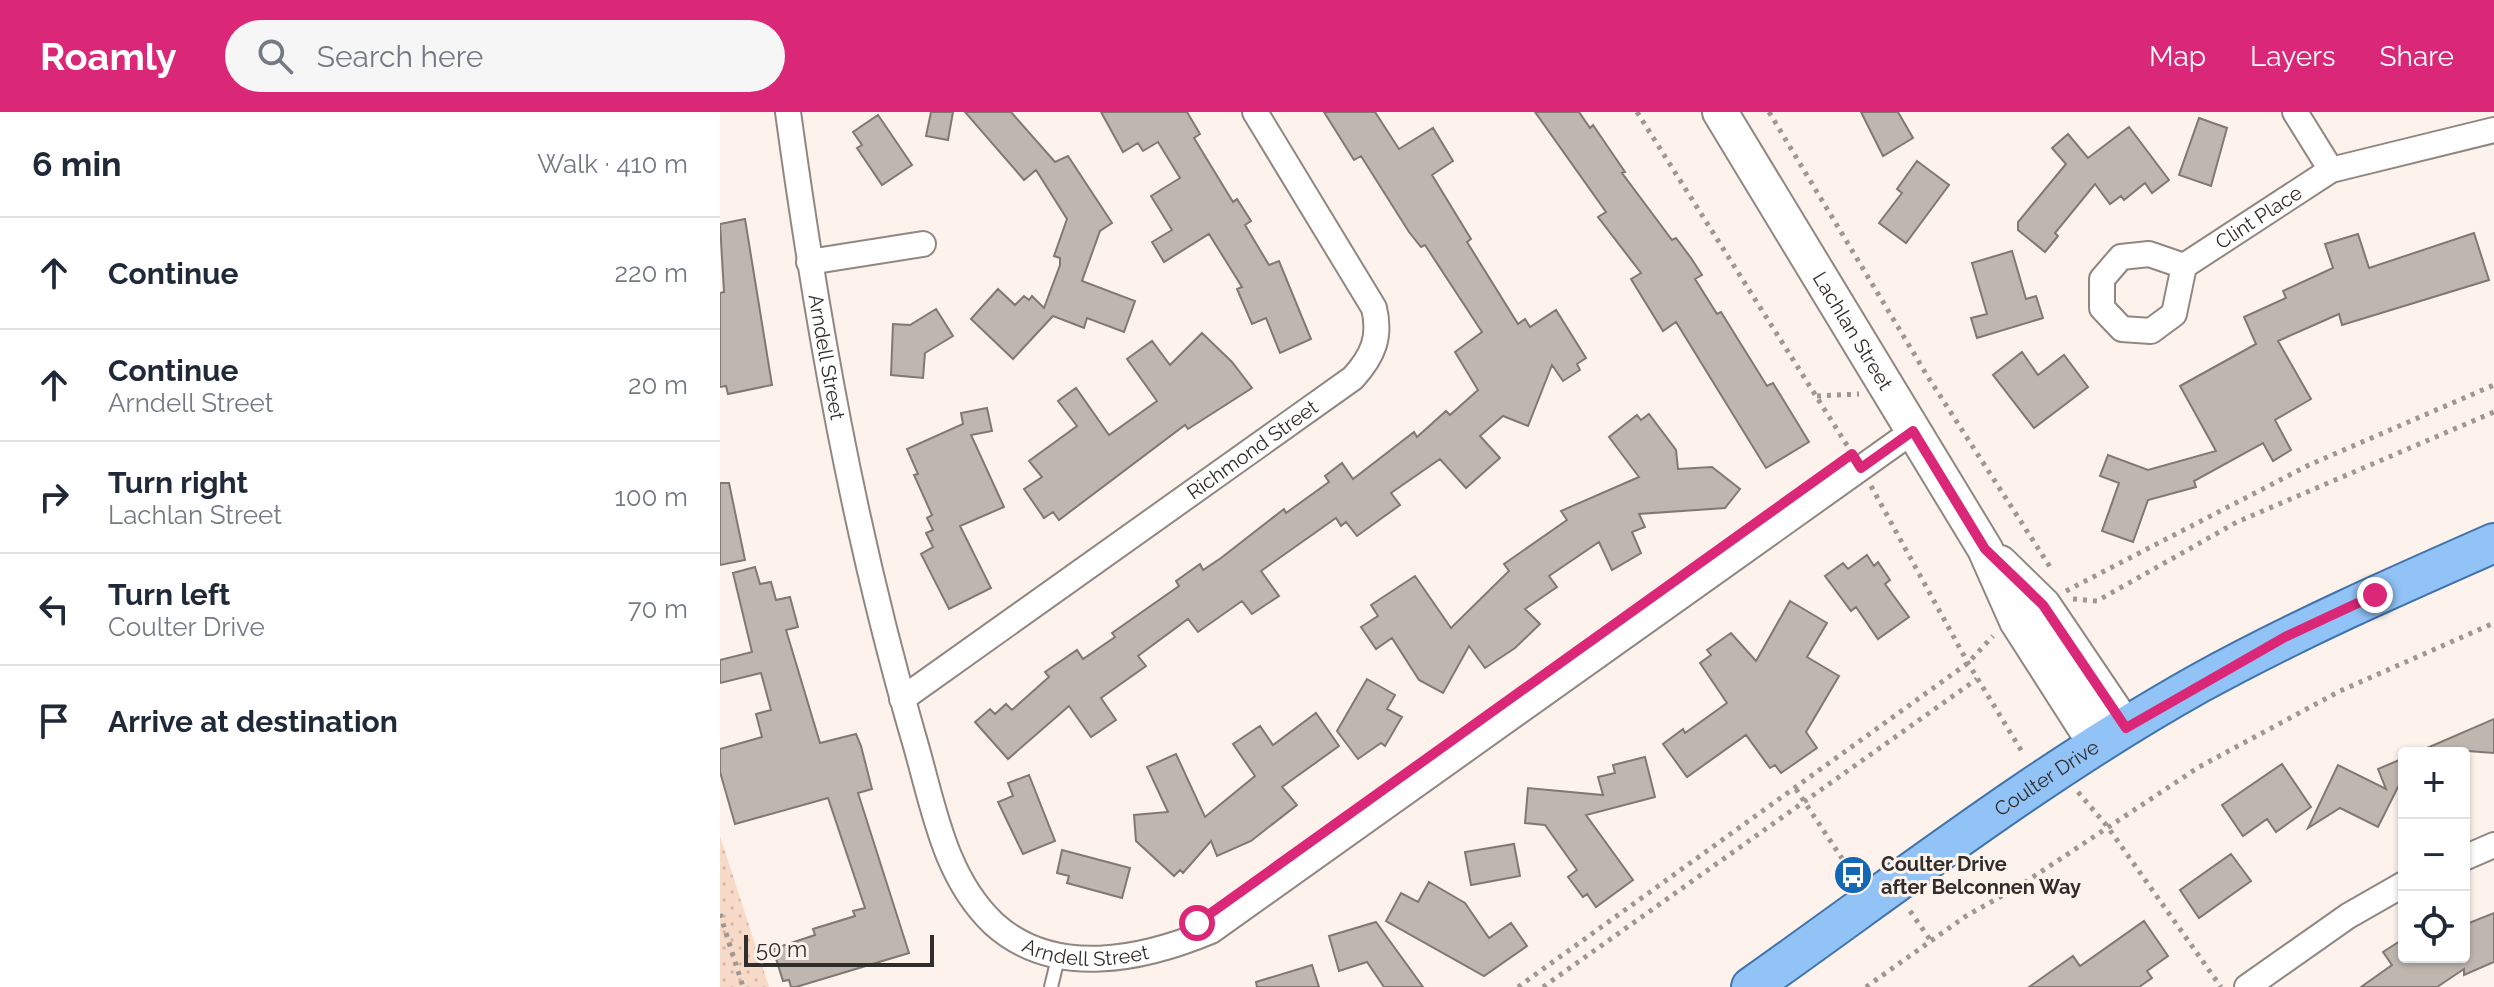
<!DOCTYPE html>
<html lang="en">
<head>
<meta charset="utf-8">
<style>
	:root { --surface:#fff; --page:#f6f6f7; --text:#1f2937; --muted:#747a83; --line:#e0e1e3; --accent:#db2777 }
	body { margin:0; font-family:Raleway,sans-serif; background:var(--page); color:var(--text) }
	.controls { position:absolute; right:24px; bottom:24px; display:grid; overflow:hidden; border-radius:8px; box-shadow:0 2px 6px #0004 }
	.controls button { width:72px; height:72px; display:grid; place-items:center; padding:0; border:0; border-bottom:2px solid var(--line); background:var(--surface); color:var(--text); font:40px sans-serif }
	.scale { position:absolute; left:24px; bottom:20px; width:190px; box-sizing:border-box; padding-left:8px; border:4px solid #312d2a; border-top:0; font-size:22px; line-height:28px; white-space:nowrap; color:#312d2a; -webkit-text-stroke:6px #fdf3ec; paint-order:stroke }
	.stop { position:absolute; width:24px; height:24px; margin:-18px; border:6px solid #db2777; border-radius:50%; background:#fff }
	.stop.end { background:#db2777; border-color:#fff; box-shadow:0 2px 8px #0008 }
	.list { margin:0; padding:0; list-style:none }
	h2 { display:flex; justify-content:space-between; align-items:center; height:104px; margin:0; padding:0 32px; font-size:34px }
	h2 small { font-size:26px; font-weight:400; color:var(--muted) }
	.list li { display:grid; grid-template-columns:52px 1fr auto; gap:24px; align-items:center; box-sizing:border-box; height:112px; padding:0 32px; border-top:2px solid var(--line) }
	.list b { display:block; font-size:30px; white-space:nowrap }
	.list p { margin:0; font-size:26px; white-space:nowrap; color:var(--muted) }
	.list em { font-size:26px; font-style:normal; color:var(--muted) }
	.icon { flex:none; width:44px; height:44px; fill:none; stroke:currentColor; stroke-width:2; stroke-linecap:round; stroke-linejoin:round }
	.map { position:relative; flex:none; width:1774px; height:875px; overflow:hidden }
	header { display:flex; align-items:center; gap:48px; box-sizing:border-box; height:112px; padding:0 40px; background:var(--accent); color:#fff }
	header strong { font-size:38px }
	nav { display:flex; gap:44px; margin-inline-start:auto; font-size:28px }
	.search { width:560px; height:72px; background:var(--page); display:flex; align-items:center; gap:20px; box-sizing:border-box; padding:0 28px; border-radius:44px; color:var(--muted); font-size:30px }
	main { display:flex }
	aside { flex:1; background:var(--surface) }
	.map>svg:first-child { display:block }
	.park { fill:url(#park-dots) }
	.building { fill:#c0b6b0; stroke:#817872; stroke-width:2 }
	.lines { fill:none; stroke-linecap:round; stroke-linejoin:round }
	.lane-casing { stroke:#918781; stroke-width:16 }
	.street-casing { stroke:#918781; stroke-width:28 }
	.secondary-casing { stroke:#918781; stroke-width:38 }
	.primary-casing { stroke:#4174ac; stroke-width:42 }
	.path { stroke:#9f9792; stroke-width:5; stroke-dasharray:4 6; stroke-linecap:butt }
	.lane { stroke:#fff; stroke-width:12 }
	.street { stroke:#fff; stroke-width:24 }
	.secondary { stroke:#fff; stroke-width:34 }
	.primary { stroke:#92c3f7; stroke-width:38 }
	.route { stroke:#db2777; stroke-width:10 }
	.labels { text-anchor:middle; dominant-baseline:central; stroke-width:6; stroke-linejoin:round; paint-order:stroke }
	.street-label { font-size:20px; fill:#312d2a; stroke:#fdf3ec }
	.poi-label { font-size:20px; font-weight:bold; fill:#312d2a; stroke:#fdf3ec; text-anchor:start }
</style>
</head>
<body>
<header>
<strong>Roamly</strong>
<div class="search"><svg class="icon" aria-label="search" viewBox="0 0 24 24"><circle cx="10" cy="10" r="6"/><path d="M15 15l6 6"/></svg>Search here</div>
<nav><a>Map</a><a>Layers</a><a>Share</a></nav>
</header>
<main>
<aside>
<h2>6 min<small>Walk · 410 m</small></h2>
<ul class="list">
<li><svg class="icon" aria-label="ahead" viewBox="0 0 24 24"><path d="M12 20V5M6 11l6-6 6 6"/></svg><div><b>Continue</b></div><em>220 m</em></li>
<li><svg class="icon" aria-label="ahead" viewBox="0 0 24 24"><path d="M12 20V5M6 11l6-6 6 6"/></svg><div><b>Continue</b><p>Arndell Street</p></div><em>20 m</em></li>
<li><svg class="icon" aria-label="right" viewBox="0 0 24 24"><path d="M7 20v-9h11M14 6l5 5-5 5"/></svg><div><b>Turn right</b><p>Lachlan Street</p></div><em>100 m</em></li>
<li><svg class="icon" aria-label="left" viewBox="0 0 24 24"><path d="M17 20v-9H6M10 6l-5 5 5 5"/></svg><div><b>Turn left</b><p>Coulter Drive</p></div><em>70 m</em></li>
<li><svg class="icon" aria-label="arrive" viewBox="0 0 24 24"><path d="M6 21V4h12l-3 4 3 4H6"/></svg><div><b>Arrive at destination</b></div></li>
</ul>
</aside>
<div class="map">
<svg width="1774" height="875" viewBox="0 0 1774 875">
	<defs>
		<pattern id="park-dots" width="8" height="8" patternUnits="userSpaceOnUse" patternTransform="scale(2)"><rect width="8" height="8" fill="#f8dac8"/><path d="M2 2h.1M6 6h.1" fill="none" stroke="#d5bbac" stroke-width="1.8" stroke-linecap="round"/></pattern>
	</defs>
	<rect width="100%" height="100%" fill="#fdf3ec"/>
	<path class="park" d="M0,724L49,875H0Z"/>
	<path class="building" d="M211,0H233L228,28L206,24Z
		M245,0H291L335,50L348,44L392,111L380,119L362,169L415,189L404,220L367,206L364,216L333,204L293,247L251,207L278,177L295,193L304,184L309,188L312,184L324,196L340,153V146L334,144L347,107L316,58L304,68Z
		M381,0H467L480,22L474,26L513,90L517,87L531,109L525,113L549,153L559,149L591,227L560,241L546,206L532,212L517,177L522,175L489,122L444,150L432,130L452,118L431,84L460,66L438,30L423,39L418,31L403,40Z
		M604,0H655L679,37L713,16L733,49L712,63L751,127L747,130L798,212L805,207L810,215L836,198L866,246L857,252L860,258L843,269L832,253L808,314L783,304L760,324L780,346L746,376L720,347L671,381L680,393L637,424L626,410L621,414L616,406L541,459L559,484L532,502L522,489L478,520L468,507L418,544L426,554L381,586L396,608L371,625L349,594L288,647L255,610L270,597L275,602L286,592L292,598L329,565L325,560L357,538L363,547L395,525L392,521L459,474L456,469L480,452L483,458L501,446L564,397L566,401L609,370L605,364L622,351L633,367L694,320L697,325L726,299L730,303L758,278L735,240L762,220L705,133L701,135L689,120L641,44L634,48Z
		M815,0H859L870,16L873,13L905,60L902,61L952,128L956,126L971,146L982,163L975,167L997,202L1001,200L1047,274L1053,271L1089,330L1046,356L956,210L943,219L911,167L921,161L878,105L886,100Z
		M1141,0H1178L1193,26L1163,44Z
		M158,3L192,53L162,73L137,36L142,33L133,20Z
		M1479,6L1507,16L1491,74L1459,63Z
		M1409,15L1449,68L1432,81L1425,71L1404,88L1401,84L1390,92L1375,72L1335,121L1338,124L1325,140L1298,118V110L1346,52L1332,36L1348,22L1368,46Z
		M1197,49L1229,73L1186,131L1159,111L1182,81L1177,77Z
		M25,107L52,273L8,282L6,274L0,275V181L4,180L0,112Z
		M1754,121L1769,168L1622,213L1619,202L1558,229L1591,287L1555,308L1571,338L1553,349L1543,331L1474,369L1476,375L1428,388L1413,430L1382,419L1399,371L1380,364L1388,343L1428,358L1496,339L1460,274L1536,232L1524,205L1566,186L1563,179L1613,156L1605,132L1638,122L1649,156Z
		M1292,139L1306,187L1316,184L1323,206L1257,226L1251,206L1267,202L1252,151Z
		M216,197L233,224L205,241L203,266L171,263L173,212L190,213Z
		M482,221L512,250L532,276L468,317L465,313L339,408L333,400L324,406L304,377L322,365L309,349L357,314L338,289L356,276L389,323L437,289L407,247L432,229L450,253Z
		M1302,240L1318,263L1344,243L1368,275L1314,316L1273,263Z
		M267,296L272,319L251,323L284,395L240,414L271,476L229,497L201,442L213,435L206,421L213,418L207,406L212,403L194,363L198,362L187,337L243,312L241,301Z
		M929,302L956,338L958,357L992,355L1020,377L1005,396L919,402L925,415L912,420L921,441L892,458L879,430L829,464L837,475L805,497L820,512L795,536L765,556L749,534L723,581L699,568L672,526L656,537L641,515L658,504L651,493L695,464L731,516L789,459L784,452L847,408L841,399L919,365L889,325L917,303L921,308Z
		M0,371H9L25,448L0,453Z
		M1147,443L1154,454L1158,450L1170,468L1165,472L1189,505L1158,527L1136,495L1131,499L1105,464L1123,451L1128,457Z
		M35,455L40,472L51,470L56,488L70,485L78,515L66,518L100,631L136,622L141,634L152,677L138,681L189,841L76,875H71L69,868L63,869L53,837L95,823L93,817L135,804L133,799L145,796L108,686L15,712L0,660V637L42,625L36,602L51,598L41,561L0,571V548L32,540L13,461Z
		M1070,489L1107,511L1087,545L1119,564L1086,620L1097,636L1061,661L1055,653L1050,656L1026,623L967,665L943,632L963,617L965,621L1007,591L980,551L991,543L987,538L1011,521L1036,549Z
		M647,567L675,583L667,597L682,605L665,634L661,631L638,647L617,619Z
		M596,601L619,634L562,675L577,693L531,729L497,744L491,729L463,761L460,758L454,764L416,729L414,703L448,700L427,655L456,642L485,705L535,664L513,632L540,614L553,633Z
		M1774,607V641L1707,636Z
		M925,645L935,685L866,703L913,768L876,795L867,782L863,785L848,765L857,758L825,713L805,711L808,676L883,683L878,665L895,661L893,653Z
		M1684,646V663L1658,715L1620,696L1588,716L1618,653L1666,677L1658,657Z
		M1562,652L1591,695L1556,720L1547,707L1523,724L1502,693Z
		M309,663L335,729L303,742L278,690L293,684L288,671Z
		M794,732L800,764L751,773L745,740Z
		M342,738L410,756L402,786L347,771L349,764L337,761Z
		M1511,742L1531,769L1479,806L1460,778Z
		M709,770L745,791L769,826L791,811L807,834L764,864L666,809L681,781L698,790Z
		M1774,801V850L1744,863V857L1717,875H1641L1672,853L1663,840L1680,829L1684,845H1744V813Z
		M1424,809L1448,844L1427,859L1432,866L1419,875H1309L1353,844L1360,854Z
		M656,810L703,875H664L647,850L619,859L609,824Z
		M592,853L599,875H537L536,870Z"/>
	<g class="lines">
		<g class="lane-casing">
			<path id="lane" d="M331,875L339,842"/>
		</g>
		<g class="street-casing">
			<g id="street">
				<path id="s1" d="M68,0C97,211 134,421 194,627C213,691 223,764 274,812C335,867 424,847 491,819L1193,319"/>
				<path d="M1575,0L1611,58"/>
				<path d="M89,150L203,132"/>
				<path id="s2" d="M1464,154L1429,142L1401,145L1382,167V196L1402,217L1431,219L1454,202L1464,154L1611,58L1774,18"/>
				<path id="s3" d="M182,587L633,266C653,244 661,225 654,196L535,0"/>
				<path d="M1744,746L1774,733"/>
				<path d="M1527,875L1628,804L1684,772"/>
			</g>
		</g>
		<g class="secondary-casing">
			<g id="secondary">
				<path id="s4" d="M1000,0L1265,437L1297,509L1377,634"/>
				<path d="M1280,451L1323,493L1406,616"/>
			</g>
		</g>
		<g class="primary-casing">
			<g id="primary">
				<path id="s5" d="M1031,875C1178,771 1321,660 1478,572C1574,519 1674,475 1774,431"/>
			</g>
		</g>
		<path class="path" d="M917,0L1130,338
			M1049,0L1208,265L1332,458
			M1097,284L1139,282
			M1151,374L1248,551L1304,643
			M1346,479L1589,353L1774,273
			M1353,487L1377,489L1517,410L1774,300
			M1076,677L1133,763
			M1358,680L1387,714L1501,875
			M1190,799L1211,829
			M0,802L23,875
			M798,875L1248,551L1273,524
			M823,875L1257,567
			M1146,875L1246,804L1298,775L1479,655L1620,579L1774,511"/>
		<use href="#lane" class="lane"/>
		<use href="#street" class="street"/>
		<use href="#secondary" class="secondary"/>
		<use href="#primary" class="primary"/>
	</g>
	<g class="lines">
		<path class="route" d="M477,811L1132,342L1141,356L1193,319L1265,437L1323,493L1406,616L1565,525L1655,483"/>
	</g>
	<defs>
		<g id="bus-disc" transform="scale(2)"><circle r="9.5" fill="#1467b5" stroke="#fdf3ec"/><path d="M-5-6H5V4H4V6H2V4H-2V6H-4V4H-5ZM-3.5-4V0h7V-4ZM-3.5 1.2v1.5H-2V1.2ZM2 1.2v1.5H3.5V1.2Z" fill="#fff"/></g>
	</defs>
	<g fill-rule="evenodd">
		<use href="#bus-disc" x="1133" y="763"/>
	</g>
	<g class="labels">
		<g class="street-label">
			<text stroke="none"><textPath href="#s2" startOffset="348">Clint Place</textPath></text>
			<text stroke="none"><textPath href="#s4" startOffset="256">Lachlan Street</textPath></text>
			<text stroke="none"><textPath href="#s1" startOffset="248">Arndell Street</textPath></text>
			<text stroke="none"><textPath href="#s3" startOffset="430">Richmond Street</textPath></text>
			<text stroke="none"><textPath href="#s5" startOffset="362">Coulter Drive</textPath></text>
			<text stroke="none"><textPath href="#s1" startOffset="944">Arndell Street</textPath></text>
		</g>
		<g class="poi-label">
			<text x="1161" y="752">Coulter Drive<tspan x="1161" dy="23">after Belconnen Way</tspan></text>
		</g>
	</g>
</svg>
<div class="controls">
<button>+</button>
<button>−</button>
<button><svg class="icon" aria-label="locate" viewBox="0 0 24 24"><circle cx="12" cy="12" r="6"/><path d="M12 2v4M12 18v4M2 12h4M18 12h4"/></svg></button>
</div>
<div class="scale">50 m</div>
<div class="stop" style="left:477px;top:811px"></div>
<div class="stop end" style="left:1655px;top:483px"></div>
</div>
</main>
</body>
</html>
